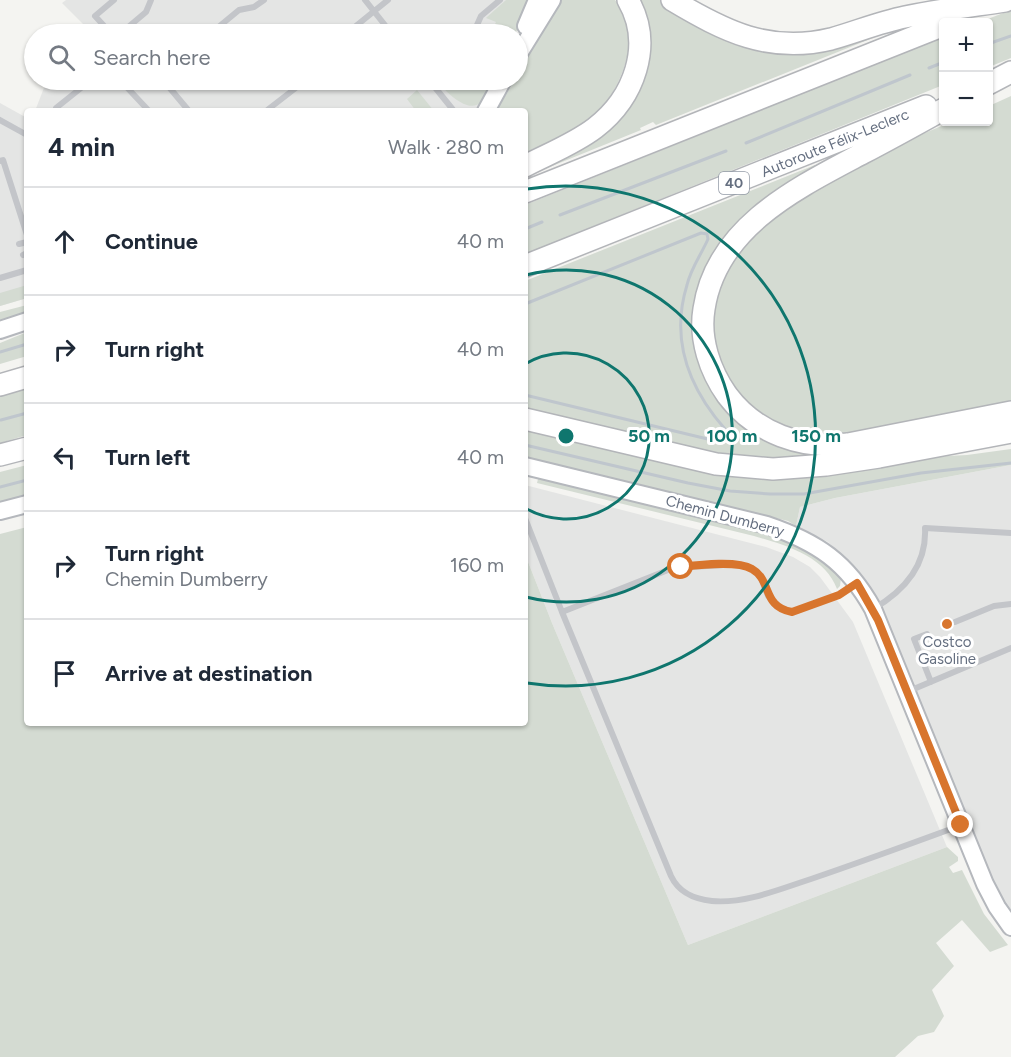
<!DOCTYPE html>
<html lang="en">
<head>
<meta charset="utf-8">
<style>
	:root { --surface:#fff; --page:#f2f2f3; --text:#1f2937; --muted:#747a83; --line:#e0e1e3 }
	body { margin:0; font-family:Figtree,sans-serif; background:var(--page); color:var(--text) }
	.controls { position:absolute; right:18px; top:18px; display:grid; overflow:hidden; border-radius:6px; box-shadow:0 2px 4px #0004 }
	.controls button { width:54px; height:54px; display:grid; place-items:center; padding:0; border:0; border-bottom:2px solid var(--line); background:var(--surface); color:var(--text); font:30px sans-serif }
	.stop { position:absolute; width:18px; height:18px; margin:-14px; border:4px solid #d8752d; border-radius:50%; background:#fff }
	.stop.end { background:#d8752d; border-color:#fff; box-shadow:0 2px 6px #0008 }
	.list { margin:0; padding:0; list-style:none }
	h2 { display:flex; justify-content:space-between; align-items:center; height:78px; margin:0; padding:0 24px; font-size:26px }
	h2 small { font-size:20px; font-weight:400; color:var(--muted) }
	.list li { display:grid; grid-template-columns:39px 1fr auto; gap:18px; align-items:center; box-sizing:border-box; height:108px; padding:0 24px; border-top:2px solid var(--line) }
	.list b { display:block; font-size:22px; white-space:nowrap }
	.list p { margin:0; font-size:20px; white-space:nowrap; color:var(--muted) }
	.list em { font-size:20px; font-style:normal; color:var(--muted) }
	.icon { flex:none; width:33px; height:33px; fill:none; stroke:currentColor; stroke-width:2; stroke-linecap:round; stroke-linejoin:round }
	.map { position:relative; flex:none; width:1011px; height:1057px; overflow:hidden }
	.search { position:absolute; background:var(--surface); box-shadow:0 2px 4px #0004; left:24px; top:24px; width:504px; height:66px; display:flex; align-items:center; gap:15px; box-sizing:border-box; padding:0 21px; border-radius:33px; color:var(--muted); font-size:22px }
	.panel { position:absolute; background:var(--surface); box-shadow:0 2px 4px #0004; left:24px; top:108px; width:504px; height:618px; border-radius:6px }
	.map>svg:first-child { display:block }
	.built { fill:#e4e5e4 }
	.green { fill:#d4dbd2 }
	.lines { fill:none; stroke-linecap:round; stroke-linejoin:round }
	.stream { stroke:#bfc6cd; stroke-width:3 }
	.secondary-casing { stroke:#b5b8bd; stroke-width:20 }
	.highway-casing { stroke:#b3b5b9; stroke-width:24 }
	.lane { stroke:#c3c5c9; stroke-width:6 }
	.secondary { stroke:#fff; stroke-width:16 }
	.highway { stroke:#fff; stroke-width:21 }
	.route { stroke:#d8752d; stroke-width:8 }
	.ring { fill:none; stroke:#0f766e; stroke-width:3 }
	.poi-dot { fill:#d8752d; stroke:#fff; stroke-width:2 }
	.labels { text-anchor:middle; dominant-baseline:central; stroke-width:6; stroke-linejoin:round; paint-order:stroke }
	.shield { fill:#fff; stroke:#939aa6; stroke-width:1.5 }
	.shield-label { font-size:14px; font-weight:bold; fill:#656f80 }
	.street-label { font-size:15px; fill:#656f80; stroke:#fff }
	.poi-label { font-size:15px; fill:#656f80; stroke:#fff }
	.centre { fill:#0f766e; stroke:#fff; stroke-width:3 }
	.ring-label { font-size:18px; text-anchor:middle; font-weight:bold; fill:#0f766e; stroke:#fff; stroke-width:6; stroke-linejoin:round; paint-order:stroke }
</style>
</head>
<body>
<div class="map">
<svg width="1011" height="1057" viewBox="0 0 1011 1057">
	<rect width="100%" height="100%" fill="#f4f4f1"/>
	<path class="built" d="M66,0H531L515,34H93L62,3Z
		M47,80H493L477,111H35Z
		M0,103L27,118V298L0,306Z
		M1011,465V916L999,899L862,579L853,566L828,542L796,526L800,507L835,498Z
		M525,485L766,547L793,557L810,567L820,577L853,622L947,847L688,945L552,623L525,554Z"/>
	<path class="green" d="M506,0H531L515,34H490L496,22L486,18L487,17Z
		M558,0H615C647,32 619,99 587,122C571,134 543,144 525,153V111H496L515,80H518V75L550,9Z
		M637,0H660L730,38L883,28L885,33L656,125L653,122L640,128L641,130L525,177V172L619,115Z
		M1011,10V58L989,67L988,22H980Z
		M943,37V85L525,254V205Z
		M451,80H453L459,86L468,80H493C490,86 487,96 482,101C470,115 450,95 441,86Z
		M417,90L434,111H416L407,99Z
		M1011,96V403L838,438L783,431L732,391L713,349L711,310L725,266L773,214L882,151L951,122H988L989,106Z
		M815,165L817,169L703,284L726,406L829,453L812,459H732L525,411V281Z
		M27,285V298L0,306V293Z
		M27,305V312L0,322V312Z
		M27,332V356L0,364V343Z
		M27,388V435L0,443V396Z
		M525,427L700,469L967,455L1011,449V465L835,498L800,507L796,526L788,521L525,458Z
		M27,465V496L0,502V472Z
		M538,479L581,487L772,535L808,550L829,565L841,578L840,586L837,589C825,556 785,545 754,536L537,483Z
		M27,527V723H525V554L552,623L688,945L947,847L958,857V861L949,867L953,873L962,870L984,914L1008,945L990,952L962,920L936,943L954,966L932,990L944,1016L934,1032L918,1036L895,1057H0V534Z"/>
	<g class="lines">
		<path class="stream" d="M988,44L1011,36
			M929,68L944,62
			M746,143L910,75
			M560,215L726,151
			M525,229L542,222
			M525,304L701,233L707,234L708,239C701,255 691,268 687,285C670,340 689,388 725,429L727,436L724,440L720,442L525,395
			M0,352L27,344
			M1,420L27,413
			M525,445L688,483L730,491L770,494H804L921,473L1011,463
			M0,487L27,480"/>
		<g class="secondary-casing">
			<path id="secondary" d="M526,26L537,0
				M518,55L552,0
				M486,111L503,80
				M0,330L27,321
				M525,466L767,525C817,542 847,562 873,609L985,884L997,907L1011,927
				M0,511L27,504"/>
		</g>
		<g class="highway-casing">
			<path id="highway" d="M672,0C724,31 769,54 831,39C856,32 880,22 905,17C938,10 972,6 1005,1
				M988,84L1011,72
				M944,109C917,124 890,139 863,153C797,188 716,227 704,309C699,339 710,371 727,395C756,434 802,449 848,444L1011,412
				M525,166C548,154 574,144 595,128C634,98 654,45 628,0
				M525,192L944,25
				M525,266L926,106
				M0,385L27,377
				M525,419L716,464L773,469L826,465L879,457L1011,432
				M0,455L27,448"/>
		</g>
		<path class="lane" d="M114,0L95,16L106,28L114,34
			M365,0L392,34
			M120,34L146,12L151,0
			M210,34L239,10L254,7L264,0
			M346,34L388,0
			M473,34L481,16L500,0
			M120,80L149,111
			M163,80L189,111
			M429,80L454,111
			M57,111L56,108L91,80
			M266,111L306,80
			M0,120L27,135
			M0,161L3,160L27,235
			M19,244L27,242
			M23,255L27,253
			M0,278L27,270
			M525,518L562,612L673,568L724,565H740L752,569L760,576L768,596L776,606L792,612L839,595L854,585
			M873,609C904,591 927,566 925,528L1011,533
			M562,612L671,876C679,893 694,899 712,901C745,904 780,889 811,879C861,862 910,844 959,826
			M955,622L994,606L1011,604
			M927,634L914,639L931,682
			M909,691L1011,648"/>
		<use href="#secondary" class="secondary"/>
		<use href="#highway" class="highway"/>
	</g>
	<g class="lines">
		<path class="route" d="M681,567C698,565 737,560 752,569C772,580 762,607 792,612L839,595L857,583L878,620L961,825"/>
	</g>
	<g class="ring">
		<path d="M525 364A83 83 0 1 1 525 508"/>
		<path d="M526 275A166 166 0 1 1 526 597"/>
		<path d="M527 189A250 250 0 1 1 527 683"/>
	</g>
	<circle class="poi-dot" cx="947" cy="624" r="6"/>
	<g class="labels">
		<rect class="shield" x="719" y="172" width="30" height="22" rx="4.5"/>
		<g class="shield-label">
			<text x="734" y="183">40</text>
		</g>
		<g class="street-label">
			<text transform="translate(835 143) rotate(-22)">Autoroute Félix-Leclerc</text>
			<text transform="translate(725 516) rotate(15)">Chemin Dumberry</text>
		</g>
		<g class="poi-label">
			<text x="947" y="642">Costco<tspan x="947" dy="17">Gasoline</tspan></text>
		</g>
	</g>
	<circle cx="566" cy="436" r="9" class="centre"/>
	<g class="ring-label">
		<text x="649" y="442">50 m</text>
		<text x="732" y="442">100 m</text>
		<text x="816" y="442">150 m</text>
	</g>
</svg>
<div class="controls">
<button>+</button>
<button>−</button>
</div>
<div class="stop" style="left:681px;top:567px"></div>
<div class="stop end" style="left:961px;top:825px"></div>
<div class="search"><svg class="icon" aria-label="search" viewBox="0 0 24 24"><circle cx="10" cy="10" r="6"/><path d="M15 15l6 6"/></svg>Search here</div>
<section class="panel">
<h2>4 min<small>Walk · 280 m</small></h2>
<ul class="list">
<li><svg class="icon" aria-label="ahead" viewBox="0 0 24 24"><path d="M12 20V5M6 11l6-6 6 6"/></svg><div><b>Continue</b></div><em>40 m</em></li>
<li><svg class="icon" aria-label="right" viewBox="0 0 24 24"><path d="M7 20v-9h11M14 6l5 5-5 5"/></svg><div><b>Turn right</b></div><em>40 m</em></li>
<li><svg class="icon" aria-label="left" viewBox="0 0 24 24"><path d="M17 20v-9H6M10 6l-5 5 5 5"/></svg><div><b>Turn left</b></div><em>40 m</em></li>
<li><svg class="icon" aria-label="right" viewBox="0 0 24 24"><path d="M7 20v-9h11M14 6l5 5-5 5"/></svg><div><b>Turn right</b><p>Chemin Dumberry</p></div><em>160 m</em></li>
<li><svg class="icon" aria-label="arrive" viewBox="0 0 24 24"><path d="M6 21V4h12l-3 4 3 4H6"/></svg><div><b>Arrive at destination</b></div></li>
</ul>
</section>
</div>
</body>
</html>
